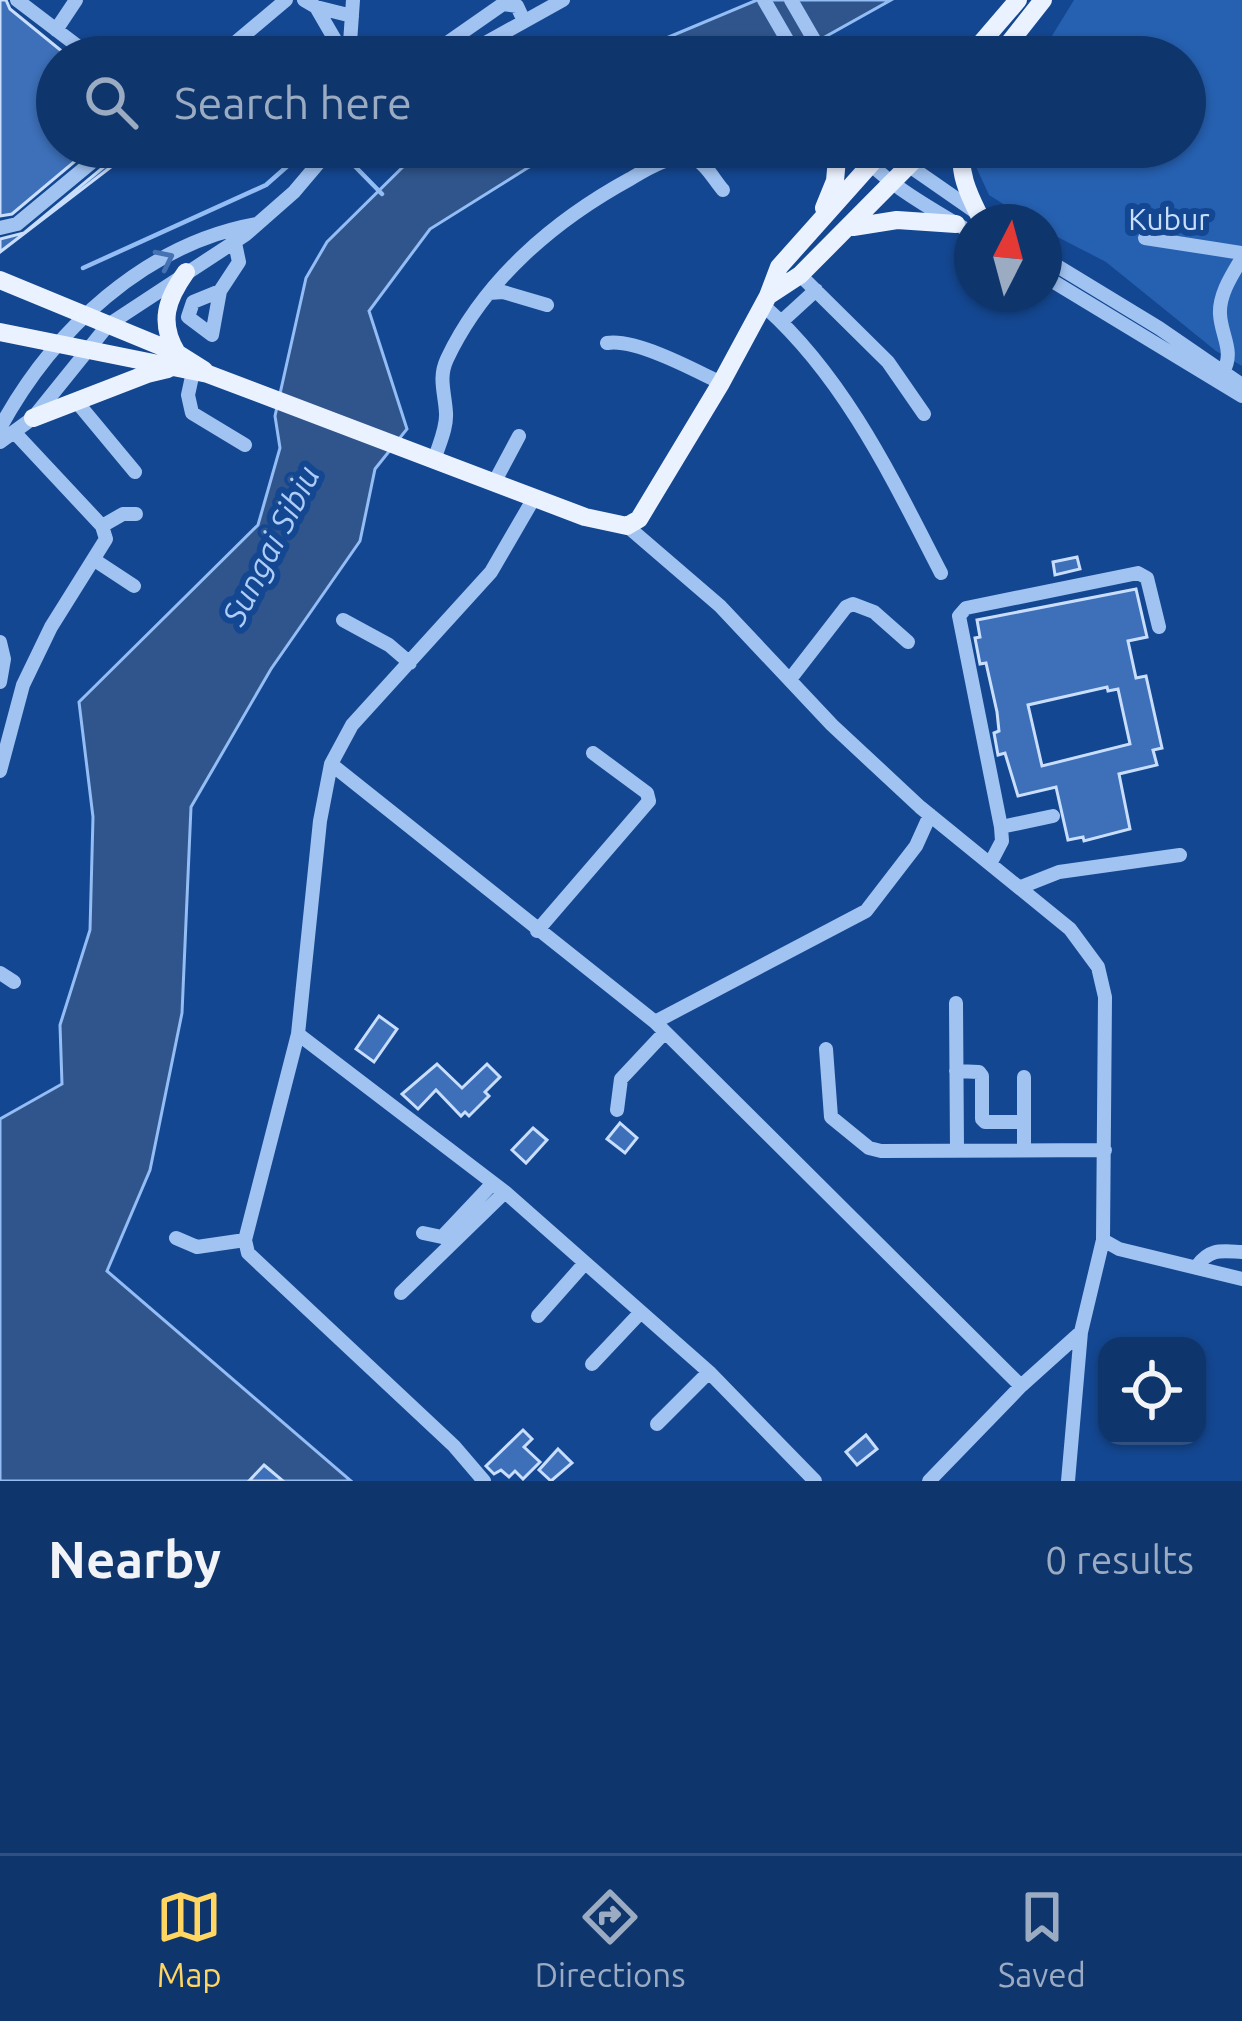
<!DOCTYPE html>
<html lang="en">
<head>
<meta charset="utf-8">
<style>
	:root { --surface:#0f356d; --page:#1d4075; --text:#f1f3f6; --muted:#9babc2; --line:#2f5080; --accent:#ffd661 }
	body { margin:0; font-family:Ubuntu,sans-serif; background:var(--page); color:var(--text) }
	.controls { position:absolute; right:36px; bottom:36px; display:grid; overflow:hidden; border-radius:24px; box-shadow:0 3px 9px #0004 }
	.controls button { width:108px; height:108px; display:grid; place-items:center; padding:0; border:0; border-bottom:3px solid var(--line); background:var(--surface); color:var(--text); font:60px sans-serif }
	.compass { position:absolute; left:954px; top:204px; width:108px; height:108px; border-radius:50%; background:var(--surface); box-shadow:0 3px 9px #0004; rotate:6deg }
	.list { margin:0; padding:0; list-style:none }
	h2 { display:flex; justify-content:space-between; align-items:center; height:156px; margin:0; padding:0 48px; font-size:51px }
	h2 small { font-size:39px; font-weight:400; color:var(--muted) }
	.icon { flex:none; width:66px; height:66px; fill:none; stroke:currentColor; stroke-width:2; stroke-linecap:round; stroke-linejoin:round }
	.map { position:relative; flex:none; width:1242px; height:1481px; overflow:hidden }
	.search { position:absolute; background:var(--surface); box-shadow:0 3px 9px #0004; left:36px; right:36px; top:36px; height:132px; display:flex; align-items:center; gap:30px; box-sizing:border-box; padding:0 42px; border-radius:66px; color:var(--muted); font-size:45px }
	.sheet { height:372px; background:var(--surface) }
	nav { display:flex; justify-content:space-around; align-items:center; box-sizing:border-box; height:168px; border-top:3px solid var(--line); background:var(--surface); font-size:33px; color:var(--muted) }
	nav a { display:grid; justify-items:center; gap:6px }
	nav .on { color:var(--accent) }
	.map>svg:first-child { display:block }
	.green { fill:#2660b0 }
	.water { fill:#2f558c; stroke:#93bdf4; stroke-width:3 }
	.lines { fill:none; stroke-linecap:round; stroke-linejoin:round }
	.stream { stroke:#93bdf4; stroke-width:4.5 }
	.building { fill:#3d70b9; stroke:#c8defc; stroke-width:3; fill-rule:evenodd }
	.minor { stroke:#a1c3f1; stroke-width:14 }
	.major { stroke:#ebf2ff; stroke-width:18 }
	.oneway { stroke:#4572b3 }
	.labels { text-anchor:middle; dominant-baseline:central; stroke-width:12; stroke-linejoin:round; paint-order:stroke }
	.park-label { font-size:30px; fill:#c8defc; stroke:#144791 }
	.water-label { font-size:33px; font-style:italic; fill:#adcdf8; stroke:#144791 }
</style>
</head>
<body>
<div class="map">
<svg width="1242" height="1481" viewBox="0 0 1242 1481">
	<rect width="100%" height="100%" fill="#144791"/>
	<path class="green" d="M1074,0H1242V366L1216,351L1106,262L1044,230V222H1032L989,195L972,158L980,147H1185V57H1039Z"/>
	<path class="water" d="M757,0H891L789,57H621Z
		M428,147H589L529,167L430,229L369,311L407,429L375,469L360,541L271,669L191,807L182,1013L150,1170L107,1271L351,1481H0V1119L62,1084L60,1025L90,930L93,817L79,702L258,525L280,448L275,416L306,278L327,242L413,157Z"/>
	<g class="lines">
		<path class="stream" d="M336,147L382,194
			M83,268L266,185L309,147"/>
	</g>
	<path class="building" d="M0,0H6L10,9L69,57H57V147H92L12,214L0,216Z
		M121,147H137L0,252V239L24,233L117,156Z
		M1077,557L1080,569L1055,575L1053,562Z
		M1136,589L1147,637L1128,641L1136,678L1146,676L1162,748L1153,750L1157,765L1119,774L1130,829L1084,841L1083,837L1068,840L1056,787L1018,796L1005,753L998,755L994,733L999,731L997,712L986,663L980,664L975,638L980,637L977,620ZM1107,687L1108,691L1118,689L1130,744L1042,766L1028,705Z
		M379,1016L397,1029L374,1062L356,1049Z
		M437,1064L462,1088L487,1064L500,1077L485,1092L489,1096L469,1116L465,1112L461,1116L436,1090L418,1109L402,1094Z
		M620,1123L637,1138L625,1153L607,1139Z
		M533,1128L547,1140L526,1163L512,1150Z
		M523,1430L532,1439L524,1447L540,1462L523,1479L515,1471L509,1477L501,1470L494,1474L486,1466Z
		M866,1435L877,1449L857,1465L846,1452Z
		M558,1449L572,1463L551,1481L539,1470Z
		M264,1465L283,1481H249Z"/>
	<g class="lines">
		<path class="minor" d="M17,0L92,57
			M304,0L316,7L352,16
			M764,0L797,57
			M791,0L824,57
			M316,7L345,57
			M56,30L76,0
			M218,57L286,0
			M349,57L353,0
			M427,57L503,4L517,6L524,21
			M460,57L563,0
			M855,147C884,184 932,209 972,233
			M882,147L990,222
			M0,228L17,224L110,147
			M1145,238L1242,253
			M1044,258L1159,328L1242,385
			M800,275L888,362L924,414
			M1044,276L1242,396
			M220,291L193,302L188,317L212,335L220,291L239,262L235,243
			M489,293L503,292L547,305
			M764,306C845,378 892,478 941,573
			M781,322L816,290
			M607,343C635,338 695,370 721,383
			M193,372L188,395L192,413L245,445
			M1223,372C1235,351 1221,336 1220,314C1219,294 1232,275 1242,258
			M76,401L135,472
			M0,428C53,330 145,244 257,224
			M0,442L33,418L108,325L245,235L294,192L332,147
			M435,458C439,444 447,428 446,413C445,393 438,378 447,359C485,279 555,220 630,179C647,169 671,154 691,158C705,161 714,180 723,190
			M495,481L519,436
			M102,526L123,514H136
			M627,526L720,606L832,725L920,807L1070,929L1098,967L1105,997L1103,1240L1119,1249L1242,1279
			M96,561L134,586
			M343,620L389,645L410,663
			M0,642L4,659L0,682
			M791,678L846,607L853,604L874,612L908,642
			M331,764L655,1022L1021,1386
			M0,771L23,685L51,627L106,539L102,526L16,434
			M1001,827L1053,816
			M991,862L1002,841L1001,827L959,616L966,608L1138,573L1147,578L1159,627
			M1021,887L1059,872L1180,855
			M537,931L649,801L647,793L593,753
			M0,973L14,982
			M956,1003L957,1149
			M655,1022L866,911L916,846L930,815
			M298,1034L505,1192L709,1372L815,1481
			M826,1049L831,1117L869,1148L881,1151L1105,1150
			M956,1071L979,1072L982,1076V1119L985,1122H1024
			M1024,1077V1149
			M617,1110L621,1079L665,1032
			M423,1233L442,1237L493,1183
			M176,1238L197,1247L245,1240
			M1197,1266C1210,1248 1221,1251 1242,1252
			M401,1293L505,1192
			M538,1316L585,1263
			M592,1364L641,1312
			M657,1424L709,1372
			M484,1481L454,1446L248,1253L245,1240L298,1034L320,821L331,764L352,725L491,572L534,498
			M929,1481L1021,1386L1081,1332L1103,1240
			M1068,1481L1081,1332"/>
		<path class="major" d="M969,57L1018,0
			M998,57L1043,0
			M962,147C959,173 967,191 979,215
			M824,208L835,181L838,147
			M853,227L897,220L956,224
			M0,280L177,353L204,370
			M768,296L800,275L927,147
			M0,332L208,374L585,517L627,526L639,519L721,383L768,296L779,267L886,147
			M177,353C158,322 167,299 186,272
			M33,418L147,374L168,369"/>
	</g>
	<defs><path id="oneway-chevron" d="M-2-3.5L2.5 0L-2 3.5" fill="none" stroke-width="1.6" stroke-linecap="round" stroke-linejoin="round" transform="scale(3)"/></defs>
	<use class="oneway" href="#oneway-chevron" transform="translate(165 259) rotate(-26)"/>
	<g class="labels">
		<g class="park-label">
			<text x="1169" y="219">Kubur</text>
		</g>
		<g class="water-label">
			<text transform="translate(270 545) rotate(-63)">Sungai Sibiu</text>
		</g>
	</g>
</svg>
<div class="controls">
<button><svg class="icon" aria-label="locate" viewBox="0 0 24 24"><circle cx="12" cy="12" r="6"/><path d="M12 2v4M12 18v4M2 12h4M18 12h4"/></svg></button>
</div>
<svg class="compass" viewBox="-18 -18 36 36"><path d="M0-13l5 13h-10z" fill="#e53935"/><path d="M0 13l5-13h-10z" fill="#9babc2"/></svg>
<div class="search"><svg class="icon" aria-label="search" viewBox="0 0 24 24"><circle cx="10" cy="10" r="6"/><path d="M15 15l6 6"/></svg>Search here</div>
</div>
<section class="sheet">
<h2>Nearby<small>0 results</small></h2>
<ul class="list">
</ul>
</section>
<nav>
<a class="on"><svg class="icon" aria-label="map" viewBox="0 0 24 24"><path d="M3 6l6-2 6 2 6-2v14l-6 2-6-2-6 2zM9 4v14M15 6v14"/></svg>Map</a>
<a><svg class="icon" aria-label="directions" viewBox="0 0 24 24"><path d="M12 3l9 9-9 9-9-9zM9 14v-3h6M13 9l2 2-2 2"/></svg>Directions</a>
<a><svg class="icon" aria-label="saved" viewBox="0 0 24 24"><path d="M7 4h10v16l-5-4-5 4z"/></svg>Saved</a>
</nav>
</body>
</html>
